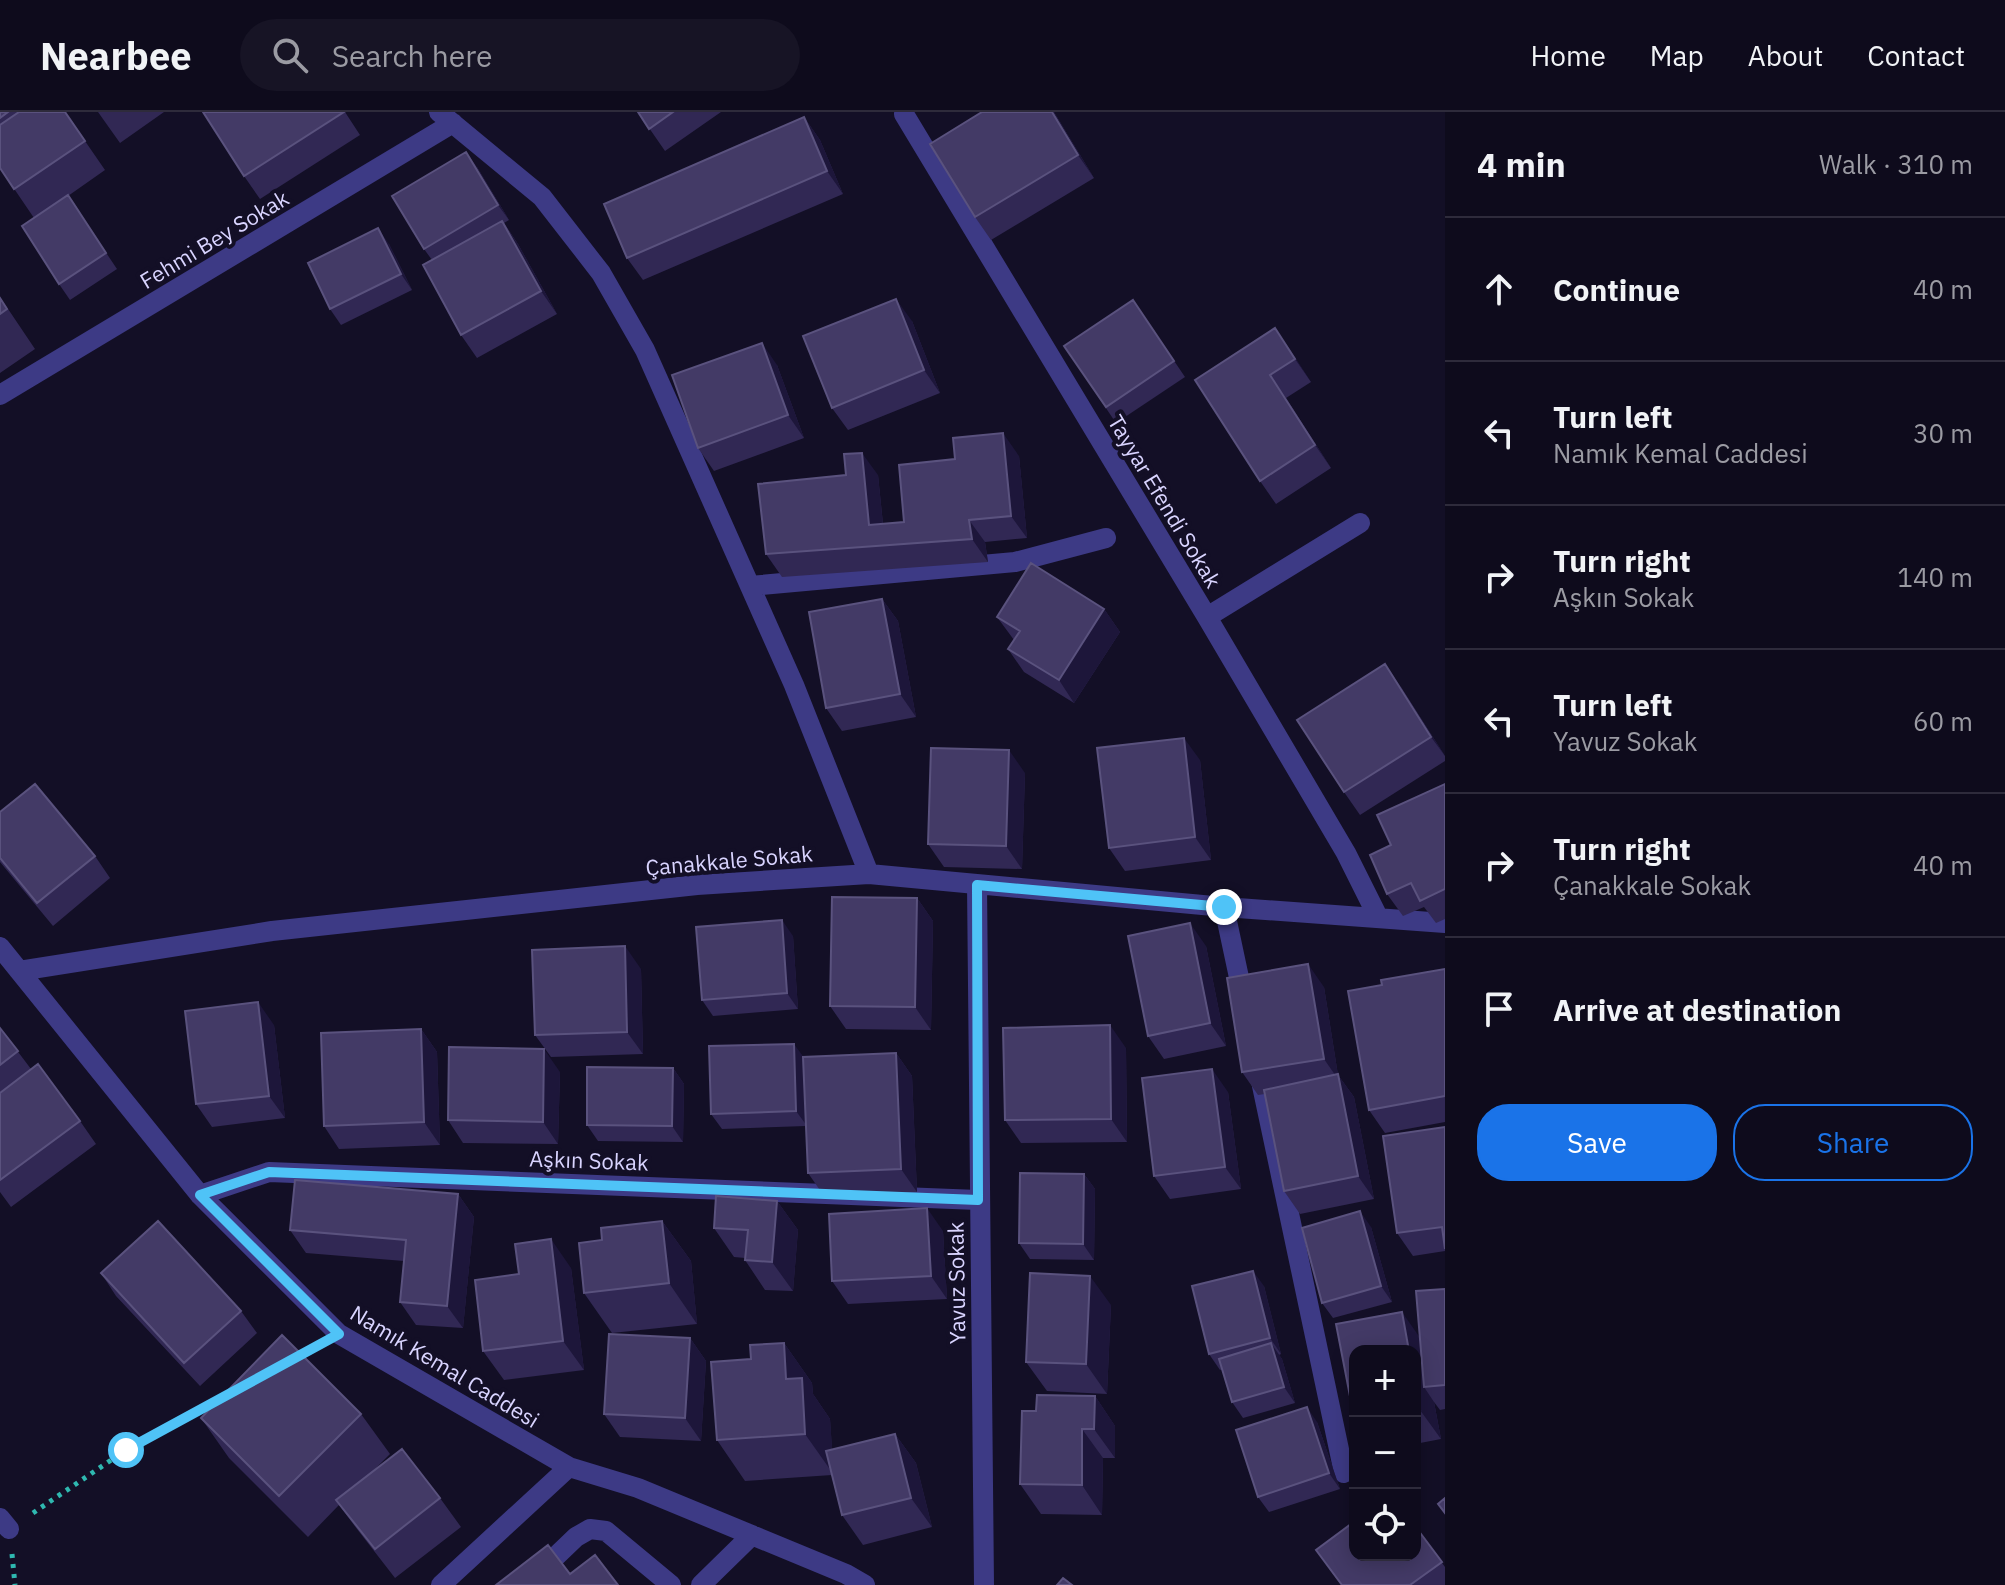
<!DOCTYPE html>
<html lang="en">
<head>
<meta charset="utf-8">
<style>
	:root { --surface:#0e0b1c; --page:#171425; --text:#f1f3f6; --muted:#9b9ba3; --line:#2e2b3b; --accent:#1a73e8 }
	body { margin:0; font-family:"IBM Plex Sans",sans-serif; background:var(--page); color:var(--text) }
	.controls { position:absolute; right:24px; bottom:24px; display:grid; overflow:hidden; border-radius:16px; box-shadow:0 4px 20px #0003 }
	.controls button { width:72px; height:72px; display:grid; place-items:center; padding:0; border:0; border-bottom:2px solid var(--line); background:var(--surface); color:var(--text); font:40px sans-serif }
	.stop { position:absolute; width:24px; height:24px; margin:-18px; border:6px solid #4fc3f7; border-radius:50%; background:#fff }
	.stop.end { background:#4fc3f7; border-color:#fff; box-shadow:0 2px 8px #0008 }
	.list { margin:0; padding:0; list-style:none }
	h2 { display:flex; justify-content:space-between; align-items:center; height:104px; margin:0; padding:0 32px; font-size:34px }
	h2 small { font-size:26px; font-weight:400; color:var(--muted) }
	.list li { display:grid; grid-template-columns:52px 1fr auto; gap:24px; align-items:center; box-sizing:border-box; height:144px; padding:0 32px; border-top:2px solid var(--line) }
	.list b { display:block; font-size:30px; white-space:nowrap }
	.list p { margin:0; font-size:26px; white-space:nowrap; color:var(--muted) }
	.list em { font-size:26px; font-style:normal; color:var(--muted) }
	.actions { display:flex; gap:16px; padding:24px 32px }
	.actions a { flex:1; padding:18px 0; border:2px solid var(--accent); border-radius:32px; text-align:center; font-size:28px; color:var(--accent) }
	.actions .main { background:var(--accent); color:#fff }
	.icon { flex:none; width:44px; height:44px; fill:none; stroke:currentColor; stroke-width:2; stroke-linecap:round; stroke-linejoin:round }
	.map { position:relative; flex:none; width:1445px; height:1473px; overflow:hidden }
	header { display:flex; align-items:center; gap:48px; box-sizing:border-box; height:112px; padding:0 40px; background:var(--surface); border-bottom:2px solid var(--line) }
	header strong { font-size:38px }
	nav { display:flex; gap:44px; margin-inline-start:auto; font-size:28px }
	.search { width:560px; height:72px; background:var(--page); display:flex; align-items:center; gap:20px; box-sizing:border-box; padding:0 28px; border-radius:44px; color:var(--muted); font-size:30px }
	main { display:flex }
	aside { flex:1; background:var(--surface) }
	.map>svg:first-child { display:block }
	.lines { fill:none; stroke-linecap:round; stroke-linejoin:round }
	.path { stroke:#2fb8b0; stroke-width:5; stroke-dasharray:4 6; stroke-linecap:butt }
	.minor { stroke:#3d3a85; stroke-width:20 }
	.wall { fill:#312854 }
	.shaded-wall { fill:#1d163a }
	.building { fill:#433a66; stroke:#5a527e; stroke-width:2 }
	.route { stroke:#4fc3f7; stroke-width:10 }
	.labels { text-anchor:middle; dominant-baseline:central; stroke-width:8; stroke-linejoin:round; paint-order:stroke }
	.street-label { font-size:22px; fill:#d9d4ff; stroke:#130f26 }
</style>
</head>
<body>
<header>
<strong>Nearbee</strong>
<div class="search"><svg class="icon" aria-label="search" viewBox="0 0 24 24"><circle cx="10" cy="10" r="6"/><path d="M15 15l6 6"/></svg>Search here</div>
<nav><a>Home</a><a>Map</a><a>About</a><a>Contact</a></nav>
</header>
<main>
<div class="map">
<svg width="1445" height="1473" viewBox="0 0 1445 1473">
	<rect width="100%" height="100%" fill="#130f26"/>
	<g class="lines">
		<path class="path" d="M33,1401L126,1338L222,1286
			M12,1442L15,1473"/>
		<path class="minor" d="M439,0L542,85L601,161L645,238L794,573L869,762
			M904,2L1207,505L1346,741L1378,805
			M0,283L453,11
			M750,474L1015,450L1106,426
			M1207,505L1360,411
			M977,773L984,1473
			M1224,795L1244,889
			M0,835L200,1083L339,1222L569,1355L638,1376L846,1462L865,1473
			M19,859L272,819L697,773L869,762L1224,795L1445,811
			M1258,955L1344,1361
			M200,1083L269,1060L978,1088
			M0,1406L9,1417
			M441,1473L569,1355
			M526,1473L576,1425L590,1417L606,1419L671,1473
			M701,1473L752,1423"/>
	</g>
	<path class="wall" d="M0,0H65L105,58L68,84L117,157L70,188L59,172L34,106L0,56Z
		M98,0H164L120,31Z
		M345,0L360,23L260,87L244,64Z
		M638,0H721L665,39Z
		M1054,0L1094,66L991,128L975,105Z
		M804,5L820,28L843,82L643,168L627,146Z
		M477,55L509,108L504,111L518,132L557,202L477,246L461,223L432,148L424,137Z
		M389,132L412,178L341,213L330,197Z
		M0,185L35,237L0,261Z
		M1133,188L1185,265L1116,311L1064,234Z
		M912,209L940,281L848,318L832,296Z
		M1275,216L1311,270L1286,286L1331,356L1276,392L1260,369Z
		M777,253L804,326L714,359L698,336Z
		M1019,344L1027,426L985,430L988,450L782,465L766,442L846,363H878L883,412L904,410Z
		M882,487L898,509L916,605L842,619L826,596Z
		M1104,497L1120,520L1074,591L1024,560L1008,537L1014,528L997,505Z
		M1401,575L1445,644V649L1360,703L1344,680Z
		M1200,648L1211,748L1125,759L1109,736Z
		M1025,661L1022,757L944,755L928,732Z
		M1445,672V807L1436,811L1424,795L1403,804L1387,782L1391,733Z
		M0,700L95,744L110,766L53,814L0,750Z
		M917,786L933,809L931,918L846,917L830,894Z
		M793,824L798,897L713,904L702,888Z
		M1206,834L1226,934L1164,947L1148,924Z
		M641,857L643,942L551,945L535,923Z
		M1445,857V1010L1385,1021L1369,998L1382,873Z
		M1324,875L1338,963L1354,985L1374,1087L1300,1102L1284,1079L1265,982L1258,983L1242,960Z
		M274,913L285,1006L212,1015L196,992Z
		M0,916L31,957L80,1009L96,1032L11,1095L0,1080Z
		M421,917L437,940L440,1033L339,1037L324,1014Z
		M1126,936L1127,1030L1021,1031L1005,1008Z
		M896,941L912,964L917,1080L824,1084L808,1061L806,1014L722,1017L711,1002Z
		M673,956L684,972L683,1030L598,1029L587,1013Z
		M560,960L558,1032L463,1031L448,1008Z
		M1228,980L1241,1077L1170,1087L1154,1064Z
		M1445,1015V1139L1413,1144L1397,1121Z
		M1084,1062L1095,1077L1094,1148L1030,1147L1019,1131Z
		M458,1082L474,1105L463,1216L416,1213L400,1190L404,1149L306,1141L290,1118Z
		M777,1089L798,1118L793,1179L765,1178L745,1148V1146L734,1145L714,1116Z
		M662,1109L691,1149L697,1212L612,1221L584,1181L602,1128Z
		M1371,1115L1392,1190L1333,1206L1322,1191Z
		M943,1119L947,1187L848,1192L832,1169Z
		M571,1156L584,1258L504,1268L483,1239Z
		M101,1161L241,1199L257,1221L200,1274L116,1184Z
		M1264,1174L1281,1242L1279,1243L1282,1247L1295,1291L1243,1306L1232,1290L1223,1257L1220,1258L1209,1242Z
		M1445,1177V1297L1440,1298L1434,1290L1441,1327L1415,1332V1239H1355V1311L1336,1212L1420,1226Z
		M1111,1193L1107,1282L1047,1279L1026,1250Z
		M690,1226L706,1249L701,1329L620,1325L604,1302Z
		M784,1231L812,1271L813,1282L830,1307L832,1338L895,1322L916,1351L932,1415L863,1433L842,1403L832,1363L745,1369L717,1328L751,1247Z
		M1095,1284L1115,1314V1346H1103L1102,1403L1041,1402L1020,1372Z
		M361,1302L390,1342L372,1360L440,1386L461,1415L395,1466L357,1417L339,1393L308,1425L229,1346L201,1306Z
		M1317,1310L1340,1377L1269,1400L1258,1385Z
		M1415,1414L1445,1455V1473H1341L1316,1438Z"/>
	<path class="shaded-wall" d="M1052,0H1054L1094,66L1078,43Z
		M804,5L820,28L843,82L827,59Z
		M466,40L477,55L509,108L498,93Z
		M502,109L518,132L557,202L541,179Z
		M378,116L389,132L412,178L401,162Z
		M896,187L912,209L940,281L924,258Z
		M1275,216L1291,239L1311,270L1295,247Z
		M762,231L777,253L804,326L788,303Z
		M1270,263L1286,286L1331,356L1315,333Z
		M1003,321L1019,344L1027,426L1011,404Z
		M862,341L878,363L885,433L869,413Z
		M969,408L985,430L988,450L972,427Z
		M882,487L898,509L916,605L900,582Z
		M1104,497L1120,520L1074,591L1059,568Z
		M1385,552L1401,575L1445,644L1431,625Z
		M1184,626L1200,648L1211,748L1195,725Z
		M1009,638L1025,661L1022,757L1006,734Z
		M917,786L933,809L931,918L915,895Z
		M782,808L793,824L798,897L787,881Z
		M1190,811L1206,834L1226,934L1210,911Z
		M625,834L641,857L643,942L627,920Z
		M1308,852L1324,875L1338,963L1354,985L1374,1087L1358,1064L1340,970L1324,947Z
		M258,890L274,913L285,1006L269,984Z
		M1110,913L1126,936L1127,1030L1111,1007Z
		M421,917L437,940L440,1033L424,1010Z
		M794,932L805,947L807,1014L796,999Z
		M544,937L560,960L558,1032L543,1010Z
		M896,941L912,964L917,1080L901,1057Z
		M673,956L684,972L683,1030L672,1014Z
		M1212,957L1228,980L1241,1077L1225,1055Z
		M1084,1062L1095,1077L1094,1148L1083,1132Z
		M458,1082L474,1105L463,1216L447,1194Z
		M777,1089L798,1118L793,1179L772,1150Z
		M927,1096L943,1119L947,1187L931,1164Z
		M1360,1099L1371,1115L1392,1190L1381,1174Z
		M662,1109L691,1149L697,1212L669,1171Z
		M551,1127L571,1156L584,1258L563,1229Z
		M1253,1159L1264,1174L1281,1242L1270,1226Z
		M1090,1164L1111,1193L1107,1282L1086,1252Z
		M1402,1200L1423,1230L1424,1275L1434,1290L1441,1327L1420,1298L1415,1270V1239H1409Z
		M690,1226L706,1249L701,1329L685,1306Z
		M784,1231L812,1271L813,1282L830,1307L834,1363L805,1322L786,1267Z
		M1271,1231L1282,1247L1295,1291L1284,1275Z
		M1095,1284L1115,1314V1346L1094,1317Z
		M1307,1295L1317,1310L1340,1377L1329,1361Z
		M1082,1317L1103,1346L1102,1403L1082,1373Z
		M895,1322L916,1351L932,1415L911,1386Z"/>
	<path class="building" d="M0,0H8L0,6Z
		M19,0H65L85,29L14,77L0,56V13Z
		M203,0H344L244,64Z
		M638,0H673L649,17Z
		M982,0H1052L1078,43L975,105L930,32Z
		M804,5L827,59L627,146L604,92Z
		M466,40L498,93L424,137L392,84Z
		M68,83L106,141L59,172L22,114Z
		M502,109L541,179L461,223L423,153Z
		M378,116L401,162L330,197L308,151Z
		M0,186L7,197L0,202Z
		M896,187L924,258L832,296L803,224Z
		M1133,188L1174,249L1106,295L1064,234Z
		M1275,216L1295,247L1270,263L1315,333L1260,369L1195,268Z
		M762,231L788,303L698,336L672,263Z
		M1003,321L1011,404L969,408L972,427L766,442L758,372L846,363L844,342L862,341L869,413L904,410L899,353L955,347L953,326Z
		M1031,451L1104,497L1059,568L1008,537L1020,519L997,505Z
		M882,487L900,582L826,596L809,500Z
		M1385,552L1431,625L1344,680L1297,608Z
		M1184,626L1195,725L1109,736L1097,636Z
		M931,636L1009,638L1006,734L928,732Z
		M35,672L95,744L37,791L0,746V700Z
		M1445,672V777L1420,789L1411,771L1387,782L1370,743L1391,733L1377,703Z
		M832,785L917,786L915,895L830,894Z
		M782,808L787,881L702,888L696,815Z
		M1190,811L1210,911L1148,924L1128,824Z
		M625,834L627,920L535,923L532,838Z
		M1308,852L1324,947L1242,960L1227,866Z
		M1445,857V984L1369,998L1348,879L1382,873L1381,868Z
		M258,890L269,984L196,992L185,899Z
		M1110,913L1111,1007L1005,1008L1003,916Z
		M0,916L18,939L0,953Z
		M421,917L424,1010L324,1014L321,921Z
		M794,932L796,999L711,1002L709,934Z
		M449,935L544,937L543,1010L448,1008Z
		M896,941L901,1057L808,1061L803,945Z
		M38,952L80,1009L0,1068V981Z
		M587,955L673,956L672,1014L587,1013Z
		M1212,957L1225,1055L1154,1064L1142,966Z
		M1338,962L1358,1064L1284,1079L1264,978Z
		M1445,1015V1137L1442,1115L1397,1121L1383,1024Z
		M1020,1061L1084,1062L1083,1132L1019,1131Z
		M295,1068L458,1082L447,1194L400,1190L406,1128L290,1118Z
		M716,1084L777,1089L772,1150L745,1148L748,1118L714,1116Z
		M927,1096L931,1164L832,1169L829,1102Z
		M1360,1099L1381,1174L1322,1191L1302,1116Z
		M158,1109L241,1199L184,1251L101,1161Z
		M662,1109L669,1171L584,1181L579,1131L602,1128L601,1116Z
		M551,1127L563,1229L483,1239L475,1168L519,1162L515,1132Z
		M1253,1159L1270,1226L1209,1242L1192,1174Z
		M1030,1161L1090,1164L1086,1252L1026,1250Z
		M1445,1177V1273L1424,1275L1416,1179Z
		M1402,1200L1409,1239H1355V1310L1336,1212Z
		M609,1222L690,1226L685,1306L604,1302Z
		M282,1223L361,1302L279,1384L201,1306Z
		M784,1231L786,1267L802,1266L805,1322L717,1328L711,1250L751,1247L750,1233Z
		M1271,1231L1284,1275L1232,1290L1219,1247Z
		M1415,1270L1420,1298L1415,1299Z
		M1037,1283L1095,1284L1094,1317H1082V1373L1020,1372L1022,1299H1036Z
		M1307,1295L1329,1361L1258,1385L1236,1318Z
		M895,1322L911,1386L842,1403L826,1339Z
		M402,1337L440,1386L375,1437L336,1388Z
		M1445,1386V1401L1438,1392Z
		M1355,1409V1443H1415V1414L1442,1450L1410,1473H1342L1316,1438Z
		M548,1433L570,1462L595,1443L618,1473H496Z
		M1063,1466L1072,1473H1057Z"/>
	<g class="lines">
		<path class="route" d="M126,1338L339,1222L200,1083L269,1060L978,1088L977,773L1224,795"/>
	</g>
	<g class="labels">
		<g class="street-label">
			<text transform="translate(214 127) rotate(-31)">Fehmi Bey Sokak</text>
			<text transform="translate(1165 389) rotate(59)">Tayyar Efendi Sokak</text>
			<text transform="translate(729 748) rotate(-5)">Çanakkale Sokak</text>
			<text transform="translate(589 1048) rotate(2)">Aşkın Sokak</text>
			<text transform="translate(956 1171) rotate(-91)">Yavuz Sokak</text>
			<text transform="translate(445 1254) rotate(31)">Namık Kemal Caddesi</text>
		</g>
	</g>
</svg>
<div class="controls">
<button>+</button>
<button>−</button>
<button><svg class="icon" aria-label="locate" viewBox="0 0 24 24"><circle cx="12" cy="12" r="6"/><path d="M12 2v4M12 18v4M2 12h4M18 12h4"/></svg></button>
</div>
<div class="stop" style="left:126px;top:1338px"></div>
<div class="stop end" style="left:1224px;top:795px"></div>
</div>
<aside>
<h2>4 min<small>Walk · 310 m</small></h2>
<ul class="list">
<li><svg class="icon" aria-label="ahead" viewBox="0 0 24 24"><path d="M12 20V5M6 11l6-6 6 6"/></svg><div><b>Continue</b></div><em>40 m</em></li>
<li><svg class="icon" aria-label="left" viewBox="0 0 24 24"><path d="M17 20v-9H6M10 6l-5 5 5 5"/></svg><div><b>Turn left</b><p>Namık Kemal Caddesi</p></div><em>30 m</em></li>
<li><svg class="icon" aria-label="right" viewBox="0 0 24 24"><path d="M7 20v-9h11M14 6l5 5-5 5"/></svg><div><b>Turn right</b><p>Aşkın Sokak</p></div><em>140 m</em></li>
<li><svg class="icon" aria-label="left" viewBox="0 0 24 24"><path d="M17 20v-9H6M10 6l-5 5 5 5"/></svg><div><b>Turn left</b><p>Yavuz Sokak</p></div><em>60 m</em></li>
<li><svg class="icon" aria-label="right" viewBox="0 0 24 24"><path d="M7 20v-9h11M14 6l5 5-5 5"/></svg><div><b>Turn right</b><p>Çanakkale Sokak</p></div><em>40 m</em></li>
<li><svg class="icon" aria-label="arrive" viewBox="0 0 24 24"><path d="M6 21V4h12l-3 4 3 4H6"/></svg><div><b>Arrive at destination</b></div></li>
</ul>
<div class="actions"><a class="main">Save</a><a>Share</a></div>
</aside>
</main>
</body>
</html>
